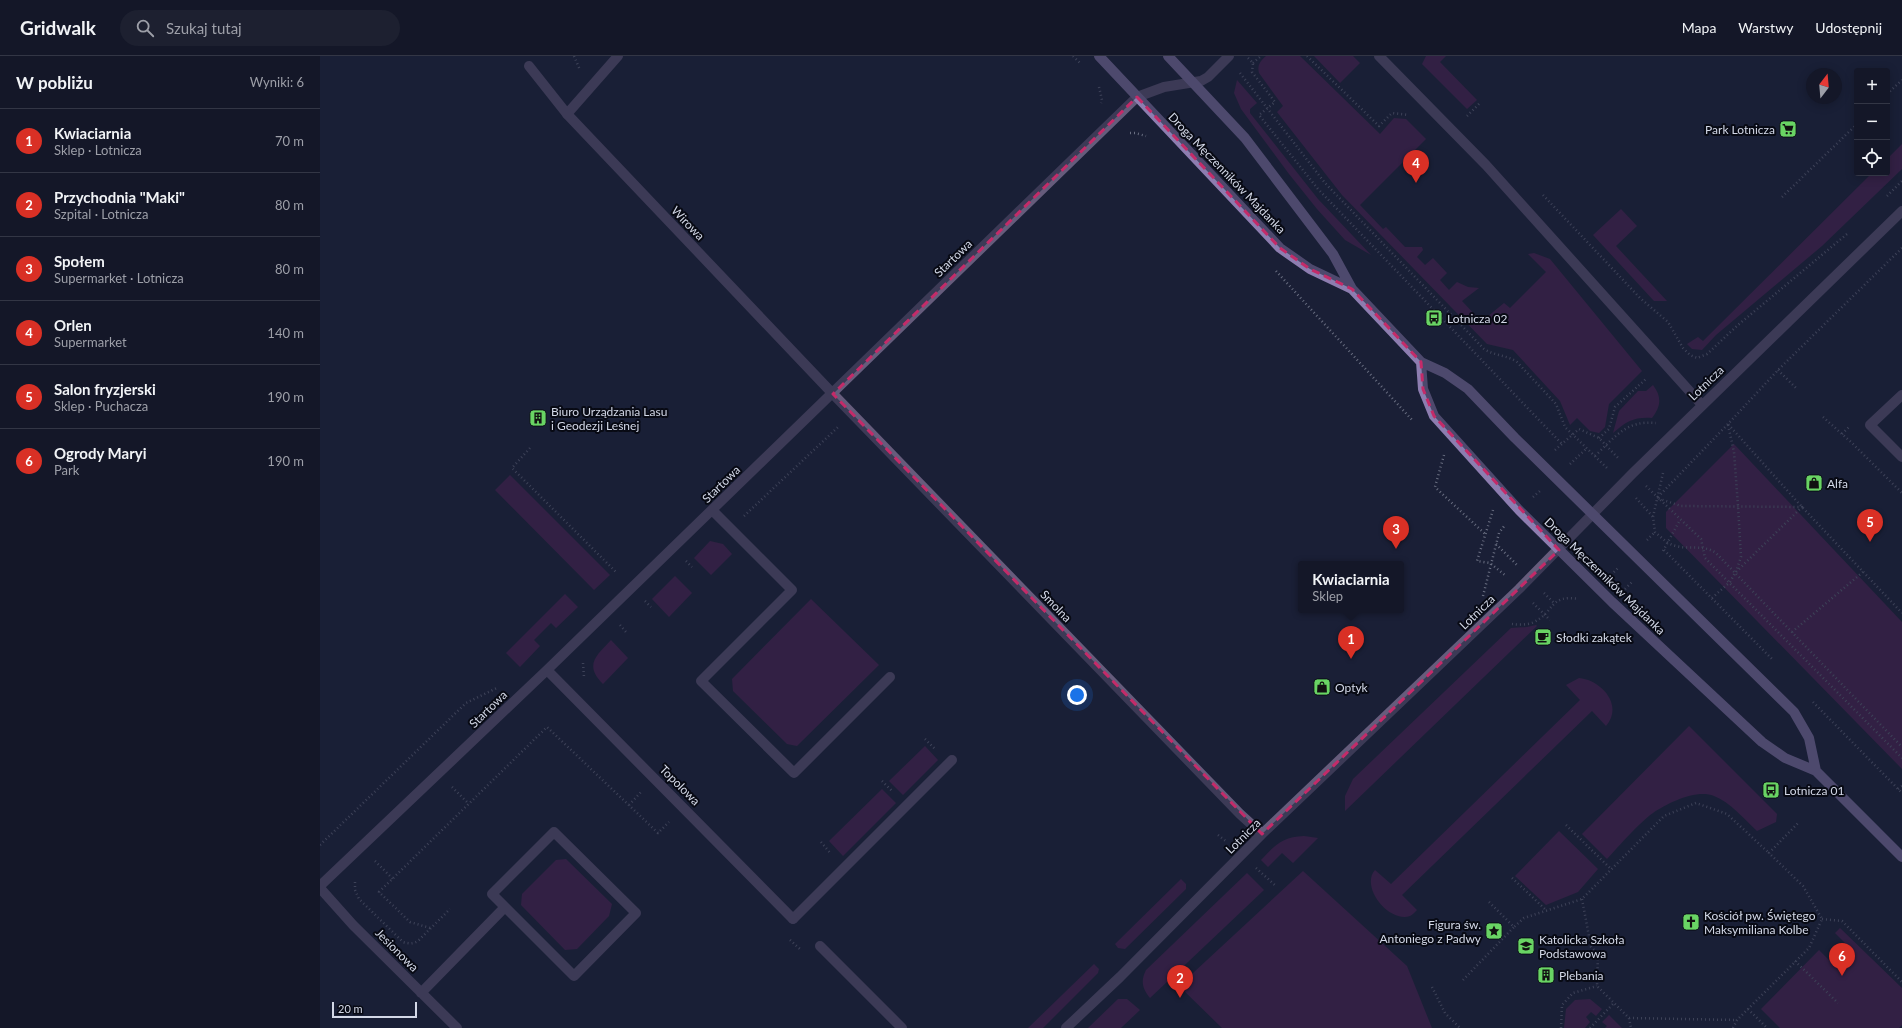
<!DOCTYPE html>
<html lang="pl">
<head>
<meta charset="utf-8">
<style>
	:root { --surface:#141728; --page:#1d2030; --text:#f1f3f6; --muted:#9d9fa8; --line:#333645; --accent:#d93025 }
	body { margin:0; font-family:Lato,sans-serif; background:var(--page); color:var(--text) }
	.controls { position:absolute; right:12px; top:12px; display:grid; overflow:hidden; border-radius:4px; box-shadow:0 2px 10px #0003 }
	.controls button { width:36px; height:36px; display:grid; place-items:center; padding:0; border:0; border-bottom:1px solid var(--line); background:var(--surface); color:var(--text); font:20px sans-serif }
	.compass { position:absolute; left:1486px; top:12px; width:36px; height:36px; border-radius:50%; background:var(--surface); box-shadow:0 2px 10px #0003; rotate:16deg }
	.scale { position:absolute; left:12px; bottom:10px; width:85px; box-sizing:border-box; padding-left:4px; border:2px solid #d3d8e7; border-top:0; font-size:11px; line-height:14px; white-space:nowrap; color:#d3d8e7; -webkit-text-stroke:3px #080a14; paint-order:stroke }
	.you { position:absolute; left:757px; top:639px; width:14px; height:14px; margin:-10px; border:3px solid #fff; border-radius:50%; background:#1a73e8; box-shadow:0 0 0 6px #1a73e833 }
	.badge { display:grid; place-items:center; width:26px; height:26px; border-radius:50%; background:var(--accent); color:#fff; font-size:13px; font-weight:700 }
	.pin { position:absolute; translate:-50% -33px; filter:drop-shadow(0 1px 2px #0008) }
	.pin::after { content:''; position:absolute; top:21px; width:14px; height:12px; background:inherit; clip-path:polygon(0 0,100% 0,50% 100%) }
	.popup { position:absolute; left:978px; top:505px; width:106px; height:52px; box-sizing:border-box; display:grid; place-content:center; border-radius:4px; background:var(--surface); filter:drop-shadow(0 1px 3px #0005); font-size:13px; white-space:nowrap; color:var(--muted) }
	.popup b { font-size:15px; color:var(--text) }
	.popup::after { content:''; position:absolute; left:50%; top:100%; margin-left:-8px; border:8px solid transparent; border-top-color:var(--surface) }
	.list { margin:0; padding:0; list-style:none }
	h2 { display:flex; justify-content:space-between; align-items:center; height:52px; margin:0; padding:0 16px; font-size:17px }
	h2 small { font-size:13px; font-weight:400; color:var(--muted) }
	.list li { display:grid; grid-template-columns:26px 1fr auto; gap:12px; align-items:center; box-sizing:border-box; height:64px; padding:0 16px; border-top:1px solid var(--line) }
	.list b { display:block; font-size:15px; white-space:nowrap }
	.list p { margin:0; font-size:13px; white-space:nowrap; color:var(--muted) }
	.list em { font-size:13px; font-style:normal; color:var(--muted) }
	.icon { flex:none; width:22px; height:22px; fill:none; stroke:currentColor; stroke-width:2; stroke-linecap:round; stroke-linejoin:round }
	.map { position:relative; flex:none; width:1582px; height:972px; overflow:hidden }
	header { display:flex; align-items:center; gap:24px; box-sizing:border-box; height:56px; padding:0 20px; background:var(--surface); border-bottom:1px solid var(--line) }
	header strong { font-size:19px }
	nav { display:flex; gap:22px; margin-inline-start:auto; font-size:14px }
	.search { width:280px; height:36px; background:var(--page); display:flex; align-items:center; gap:10px; box-sizing:border-box; padding:0 14px; border-radius:22px; color:var(--muted); font-size:15px }
	main { display:flex }
	aside { flex:1; background:var(--surface) }
	.map>svg:first-child { display:block }
	.green { fill:#502354 }
	.lines { fill:none; stroke-linecap:round; stroke-linejoin:round }
	.path { stroke:#696e81; stroke-width:2.5; stroke-dasharray:1 3; stroke-linecap:butt }
	.lane { stroke:#665c7c; stroke-width:10 }
	.street { stroke:#665c7c; stroke-width:10 }
	.secondary { stroke:#8d7db0; stroke-width:10 }
	.marked { fill:none; stroke:#c42b69; stroke-width:3; stroke-dasharray:8 5; stroke-linejoin:round }
	.labels { text-anchor:middle; dominant-baseline:central; stroke-width:4; stroke-linejoin:round; paint-order:stroke }
	.poi-label { font-size:12px; fill:#d3d8e7; stroke:#080a14; text-anchor:start }
	.street-label { font-size:12px; fill:#d3d8e7; stroke:#080a14 }
</style>
</head>
<body>
<header>
<strong>Gridwalk</strong>
<div class="search"><svg class="icon" aria-label="search" viewBox="0 0 24 24"><circle cx="10" cy="10" r="6"/><path d="M15 15l6 6"/></svg>Szukaj tutaj</div>
<nav><a>Mapa</a><a>Warstwy</a><a>Udostępnij</a></nav>
</header>
<main>
<aside>
<h2>W pobliżu<small>Wyniki: 6</small></h2>
<ul class="list">
<li><span class="badge">1</span><div><b>Kwiaciarnia</b><p>Sklep · Lotnicza</p></div><em>70 m</em></li>
<li><span class="badge">2</span><div><b>Przychodnia &quot;Maki&quot;</b><p>Szpital · Lotnicza</p></div><em>80 m</em></li>
<li><span class="badge">3</span><div><b>Społem</b><p>Supermarket · Lotnicza</p></div><em>80 m</em></li>
<li><span class="badge">4</span><div><b>Orlen</b><p>Supermarket</p></div><em>140 m</em></li>
<li><span class="badge">5</span><div><b>Salon fryzjerski</b><p>Sklep · Puchacza</p></div><em>190 m</em></li>
<li><span class="badge">6</span><div><b>Ogrody Maryi</b><p>Park</p></div><em>190 m</em></li>
</ul>
</aside>
<div class="map">
<svg width="1582" height="972" viewBox="0 0 1582 972">
	<rect width="100%" height="100%" fill="#1a1f36"/>
	<path class="green" d="M946,0H980L1060,78L1074,62L1086,63L1106,83L1040,149L1063,173L1066,171L1085,191H1102L1103,194L1097,201L1105,209L1113,202L1127,217L1120,224L1129,234L1137,226L1148,231L1159,232L1142,245L1157,261H1167L1184,247L1190,252L1226,216L1208,198L1214,197L1230,203L1322,315L1289,348L1285,371L1279,377L1270,375L1257,362L1250,369L1240,345L1193,294L1167,288L1022,139L957,56L963,50L939,17C937,10 940,5 946,0Z
		M994,0H1033L1040,7L1020,27Z
		M1106,0H1126L1120,6L1157,44L1147,53L1102,8Z
		M917,24L937,47L930,53V57L998,143L1051,199L1025,184L997,153L969,118L921,53L914,37Z
		M1582,88V113L1502,190L1396,279L1382,294L1372,293L1367,288L1378,281L1383,285L1552,117H1567V103Z
		M1301,153L1317,170L1296,190L1347,245H1334L1273,179Z
		M1333,329C1342,341 1341,350 1332,362C1314,361 1307,365 1293,377L1299,355L1318,335H1326Z
		M1414,388L1582,566V713L1346,472V456Z
		M190,419L290,519L274,534L175,434Z
		M390,485L403,488L412,498L391,519L374,502Z
		M355,520L372,537L349,561L332,543Z
		M245,538L258,551L236,572L231,567L214,584L220,590L200,611L186,597Z
		M491,543L559,609L477,690L467,688L413,635L412,623Z
		M1216,569L1217,570L1025,755V740L1033,723L1191,572L1207,571Z
		M291,584L308,602L283,628C264,609 276,600 291,584Z
		M1259,622C1281,624 1304,649 1286,670L1272,655L1082,839L1097,854C1095,856 1092,859 1090,860C1069,867 1040,831 1055,814L1071,828L1260,644L1246,629Z
		M1369,670L1457,758L1456,766L1437,775C1424,763 1410,746 1394,740C1376,733 1348,747 1333,757C1320,766 1299,790 1287,803L1262,778Z
		M605,690L618,704L583,739L569,725Z
		M562,733L576,747L523,800L509,785Z
		M1239,775L1278,813L1258,836L1226,849L1195,820Z
		M984,780L998,782L973,807L962,797L948,811L941,804C955,789 962,781 984,780Z
		M246,803L292,848L289,860L257,893L245,894L201,849L202,838L236,804Z
		M983,815L1087,910L1112,972H902L859,930Z
		M927,817L944,834L830,942C823,933 820,926 826,914Z
		M861,823L866,828V833L805,893L798,892L795,888Z
		M1520,872L1582,932V969L1579,972H1460L1441,953L1499,894L1513,908L1529,891L1515,877Z
		M774,908L779,913L778,917L723,972H708Z
		M798,943H807L820,954L801,972H768Z
		M1270,943L1282,953L1276,960L1271,956L1266,961L1270,966L1265,972H1244L1246,953L1255,944Z
		M1289,959L1302,972H1285L1287,970L1282,966Z"/>
	<g class="lines">
		<path class="path" d="M254,0L260,14
			M753,0L761,8
			M987,0L1059,70L1072,57L1089,59
			M928,2L933,7L932,16L955,46L939,59L998,133L1242,388
			M933,7L941,0
			M920,17L1005,127L1164,293C1175,300 1187,299 1197,306L1236,348L1245,371L1289,414
			M779,31L782,44L781,47
			M1567,38L1582,24
			M1147,60L1160,47
			M810,77H815L826,80
			M1223,139L1320,242L1348,266L1363,292L1370,299L1377,302L1387,298L1418,269L1527,178
			M1567,140L1582,125
			M1462,141L1537,68
			M1582,192L1458,314L1408,368L1482,451L1582,557
			M956,215L1093,365
			M1458,314L1476,332
			M1503,361L1531,386L1582,437
			M1408,369L1414,396L1418,450L1421,501L1416,516
			M1522,378L1530,370
			M1279,382L1289,373L1295,351L1327,322
			M210,392L192,412L297,517
			M1235,394L1259,373L1279,382L1299,403
			M1124,399L1115,431L1165,478
			M1275,400C1295,381 1306,364 1336,367
			M1250,408L1267,392
			M1343,417L1333,461L1335,476C1341,481 1347,488 1356,490C1370,494 1383,488 1396,497L1582,691
			M1326,430L1381,483L1385,502L1582,702
			M1213,441L1221,434
			M1316,442L1333,461
			M1173,454L1157,505L1170,507L1186,520
			M424,460L518,371
			M1327,484L1335,476
			M1176,488L1197,509
			M1344,494L1452,603
			M1343,495L1360,464
			M366,505L372,511
			M1291,519L1299,511
			M1305,533L1313,525
			M1224,537L1234,547
			M1163,540L1179,477L1185,469
			M1392,542L1410,526L1415,517L1482,451L1361,450L1337,442L1408,368
			M325,545L331,551
			M1213,547L1230,564
			M1192,568C1199,569 1208,569 1214,566C1235,556 1229,538 1259,543
			M300,569L306,576
			M1472,576L1543,516
			M263,607L264,621
			M1493,646L1582,737
			M605,683L615,693
			M562,725L573,736
			M132,731L149,748
			M1578,733L1582,730
			M309,749L321,736
			M1246,769L1291,813
			M898,779L907,786
			M501,786L511,798
			M0,789L146,647L177,632
			M55,805L73,823
			M936,812L956,830
			M1192,822L1227,855
			M35,826V834L39,843L83,886C90,888 94,888 99,884L130,853
			M1262,843L1271,891L1278,898L1277,930L1309,962L1417,964
			M1169,846L1194,871L1204,862L1262,843L1344,760L1376,747L1407,758L1449,797
			M1502,863L1522,865L1582,926
			M110,872L90,866L59,836L227,671L338,777L349,766
			M470,884L480,893
			M1475,905L1518,947
			M1143,924L1194,871
			M1112,931L1125,957L1140,972
			M1428,953L1447,972
			M1309,962L1311,972
			M1241,972L1242,949L1253,937L1277,930
			M1270,972L1294,947
			M1413,972L1417,964L1489,892L1502,863L1483,830L1449,797L1479,766"/>
		<path class="lane" d="M247,58L298,0
			M473,863L632,704"/>
		<path class="street" d="M1059,0L1166,109L1382,349
			M209,10L247,58L513,338L920,758L942,778
			M1582,339L1550,369L1582,401
			M392,454L472,534L381,625L474,717L570,621
			M227,614L473,863
			M0,830L227,614L817,41L844,31L881,25L888,21L909,0
			M0,832L33,869L137,972
			M500,890L582,972
			M101,937L185,851L254,920L316,857L234,776L172,838L185,851
			M746,972L800,921L942,778L1199,533L1313,417L1582,155"/>
		<path class="secondary" d="M779,0L960,192L990,213L1032,233
			M848,0L925,82L1013,198L1032,233L1101,306L1125,317L1148,333L1195,382L1474,656L1489,682L1496,715
			M1101,306L1103,333L1114,360L1199,454L1292,546L1442,686L1465,702L1496,715L1582,801"/>
	</g>
	<path d="M0 0H1582V972H0ZM817,41L960,192L990,213L1032,233L1101,306L1103,333L1114,360L1239,494L942,778L513,338Z" fill="#1a1f36" fill-opacity=".55" fill-rule="evenodd"/>
	<path class="marked" d="M817,41L960,192L990,213L1032,233L1101,306L1103,333L1114,360L1239,494L942,778L513,338Z"/>
	<defs>
		<g id="supermarket-square" transform="scale(0.9)"><rect x="-9" y="-9" width="18" height="18" rx="4" fill="#69d464" stroke="#080a14"/><path d="M-6-5.5h2.5l.6 2H6L4.5 2H-2.5L-4.4-4H-6ZM-1.5 3.2a1.3 1.3 0 1 0 .1 0ZM3 3.2a1.3 1.3 0 1 0 .1 0Z" fill="#111"/></g>
		<g id="bus-square" transform="scale(0.9)"><rect x="-9" y="-9" width="18" height="18" rx="4" fill="#69d464" stroke="#080a14"/><path d="M-5-6H5V4H4V6H2V4H-2V6H-4V4H-5ZM-3.5-4V0h7V-4ZM-3.5 1.2v1.5H-2V1.2ZM2 1.2v1.5H3.5V1.2Z" fill="#111"/></g>
		<g id="building-square" transform="scale(0.9)"><rect x="-9" y="-9" width="18" height="18" rx="4" fill="#69d464" stroke="#080a14"/><path d="M-4-6H4V6H1V3H-1V6H-4ZM-2.5-4.3h1.7v1.8h-1.7ZM.8-4.3h1.7v1.8H.8ZM-2.5-1h1.7V.8h-1.7ZM.8-1h1.7V.8H.8Z" fill="#111"/></g>
		<g id="shop-square" transform="scale(0.9)"><rect x="-9" y="-9" width="18" height="18" rx="4" fill="#69d464" stroke="#080a14"/><path d="M-5-2.5h2.3a2.7 3.5 0 0 1 5.4 0H5L5.5 6h-11ZM-1.5-2.5h3a1.5 2.3 0 0 0-3 0Z" fill="#111"/></g>
		<g id="cafe-square" transform="scale(0.9)"><rect x="-9" y="-9" width="18" height="18" rx="4" fill="#69d464" stroke="#080a14"/><path d="M-5.5-4.5H6V0H3Q3 3.5 0 3.5H-2.5Q-5.5 3.5-5.5 0ZM3-3.2v2h1.7v-2ZM-6 4.5H4V6H-6Z" fill="#111"/></g>
		<g id="church-square" transform="scale(0.9)"><rect x="-9" y="-9" width="18" height="18" rx="4" fill="#69d464" stroke="#080a14"/><path d="M-1.2-6h2.4v3.5h3.3v2.4h-3.3V6h-2.4V-.1h-3.3v-2.4h3.3Z" fill="#111"/></g>
		<g id="sight-square" transform="scale(0.9)"><rect x="-9" y="-9" width="18" height="18" rx="4" fill="#69d464" stroke="#080a14"/><path d="M0-6L1.8-2.2L6-1.7L2.9 1.2L3.7 5.4L0 3.3L-3.7 5.4L-2.9 1.2L-6-1.7L-1.8-2.2Z" fill="#111"/></g>
		<g id="school-square" transform="scale(0.9)"><rect x="-9" y="-9" width="18" height="18" rx="4" fill="#69d464" stroke="#080a14"/><path d="M0-5L7-2L0 1L-7-2ZM-4 1L0 2.5L4 1V4Q0 6-4 4Z" fill="#111"/></g>
	</defs>
	<g fill-rule="evenodd">
		<use href="#supermarket-square" x="1468" y="73"/>
		<use href="#bus-square" x="1114" y="262"/>
		<use href="#building-square" x="218" y="362"/>
		<use href="#shop-square" x="1494" y="427"/>
		<use href="#cafe-square" x="1223" y="581"/>
		<use href="#shop-square" x="1002" y="631"/>
		<use href="#bus-square" x="1451" y="734"/>
		<use href="#church-square" x="1371" y="866"/>
		<use href="#sight-square" x="1174" y="875"/>
		<use href="#school-square" x="1206" y="890"/>
		<use href="#building-square" x="1226" y="919"/>
	</g>
	<g class="labels">
		<g class="poi-label">
			<text x="1455" y="73" text-anchor="end">Park Lotnicza</text>
			<text x="1127" y="262">Lotnicza 02</text>
			<text x="231" y="355">Biuro Urządzania Lasu<tspan x="231" dy="14">i Geodezji Leśnej</tspan></text>
			<text x="1507" y="427">Alfa</text>
			<text x="1236" y="581">Słodki zakątek</text>
			<text x="1015" y="631">Optyk</text>
			<text x="1464" y="734">Lotnicza 01</text>
			<text x="1384" y="859">Kościół pw. Świętego<tspan x="1384" dy="14">Maksymiliana Kolbe</tspan></text>
			<text x="1161" y="868" text-anchor="end">Figura św.<tspan x="1161" dy="14">Antoniego z Padwy</tspan></text>
			<text x="1219" y="883">Katolicka Szkoła<tspan x="1219" dy="14">Podstawowa</tspan></text>
			<text x="1239" y="919">Plebania</text>
		</g>
		<g class="street-label">
			<text transform="translate(907 117) rotate(46)">Droga Męczenników Majdanka</text>
			<text transform="translate(368 167) rotate(46)">Wirowa</text>
			<text transform="translate(633 202) rotate(-44)">Startowa</text>
			<text transform="translate(1386 327) rotate(-44)">Lotnicza</text>
			<text transform="translate(401 428) rotate(-44)">Startowa</text>
			<text transform="translate(1285 520) rotate(44)">Droga Męczenników Majdanka</text>
			<text transform="translate(736 550) rotate(46)">Smolna</text>
			<text transform="translate(1157 556) rotate(-44)">Lotnicza</text>
			<text transform="translate(168 653) rotate(-44)">Startowa</text>
			<text transform="translate(360 729) rotate(45)">Topolowa</text>
			<text transform="translate(923 780) rotate(-45)">Lotnicza</text>
			<text transform="translate(77 894) rotate(45)">Jesionowa</text>
		</g>
	</g>
</svg>
<div class="controls">
<button>+</button>
<button>−</button>
<button><svg class="icon" aria-label="locate" viewBox="0 0 24 24"><circle cx="12" cy="12" r="6"/><path d="M12 2v4M12 18v4M2 12h4M18 12h4"/></svg></button>
</div>
<svg class="compass" viewBox="-18 -18 36 36"><path d="M0-13l5 13h-10z" fill="#e53935"/><path d="M0 13l5-13h-10z" fill="#9d9fa8"/></svg>
<div class="scale">20 m</div>
<div class="you"></div>
<div class="pin badge" style="left:1031px;top:603px">1</div>
<div class="popup"><b>Kwiaciarnia</b>Sklep</div>
<div class="pin badge" style="left:860px;top:942px">2</div>
<div class="pin badge" style="left:1076px;top:493px">3</div>
<div class="pin badge" style="left:1096px;top:127px">4</div>
<div class="pin badge" style="left:1550px;top:486px">5</div>
<div class="pin badge" style="left:1522px;top:920px">6</div>
</div>
</main>
</body>
</html>
